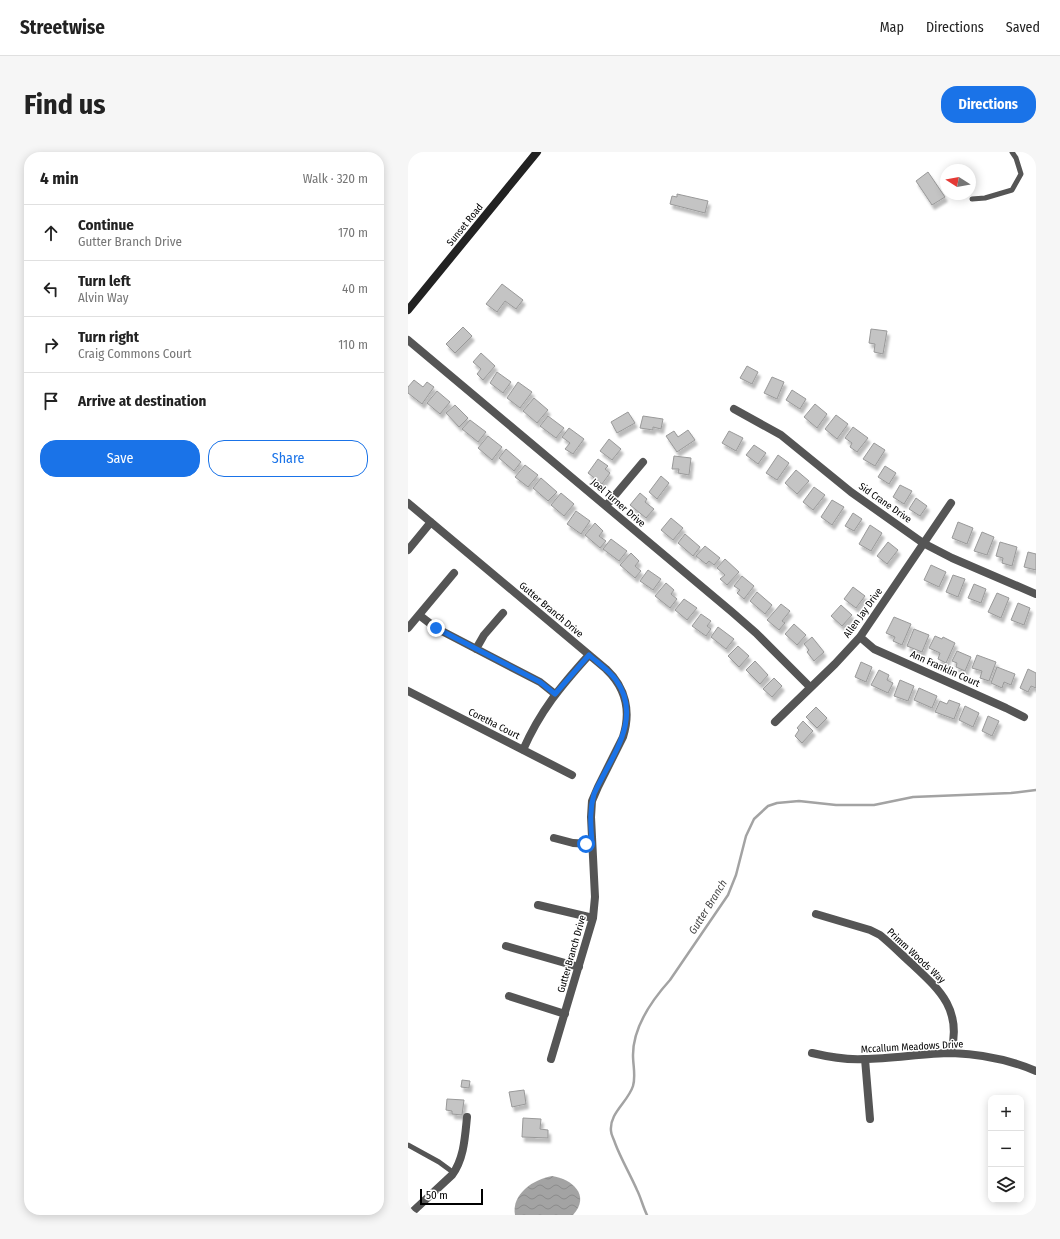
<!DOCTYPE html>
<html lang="en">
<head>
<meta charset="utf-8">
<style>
	:root { --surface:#fff; --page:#f6f6f6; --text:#222; --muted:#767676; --line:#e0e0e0; --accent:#1a73e8 }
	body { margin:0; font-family:"Fira Sans Condensed",sans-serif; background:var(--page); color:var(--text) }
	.controls { position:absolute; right:12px; bottom:12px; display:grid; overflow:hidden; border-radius:8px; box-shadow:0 2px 10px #0003 }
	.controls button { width:36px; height:36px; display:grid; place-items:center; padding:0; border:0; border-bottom:1px solid var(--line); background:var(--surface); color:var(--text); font:20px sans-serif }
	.compass { position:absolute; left:532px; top:12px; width:36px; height:36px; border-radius:50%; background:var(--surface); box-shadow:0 2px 10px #0003; rotate:281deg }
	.scale { position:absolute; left:12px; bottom:10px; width:63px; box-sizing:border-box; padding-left:4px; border:2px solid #000; border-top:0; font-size:11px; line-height:14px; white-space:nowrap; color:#000; -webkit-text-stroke:3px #fff; paint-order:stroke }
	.stop { position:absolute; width:12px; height:12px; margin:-9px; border:3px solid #1a73e8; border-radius:50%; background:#fff }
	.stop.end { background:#1a73e8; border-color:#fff; box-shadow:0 1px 4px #0008 }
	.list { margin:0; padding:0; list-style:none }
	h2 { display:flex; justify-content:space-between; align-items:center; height:52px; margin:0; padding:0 16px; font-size:17px }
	h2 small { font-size:13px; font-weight:400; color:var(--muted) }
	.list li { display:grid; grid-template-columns:26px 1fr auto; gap:12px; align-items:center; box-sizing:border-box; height:56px; padding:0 16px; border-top:1px solid var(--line) }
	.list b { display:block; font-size:15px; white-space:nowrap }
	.list p { margin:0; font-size:13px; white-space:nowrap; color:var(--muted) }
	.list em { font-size:13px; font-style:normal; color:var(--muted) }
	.actions { display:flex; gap:8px; padding:12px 16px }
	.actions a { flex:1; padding:9px 0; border:1px solid var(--accent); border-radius:16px; text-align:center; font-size:14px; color:var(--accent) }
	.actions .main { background:var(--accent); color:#fff }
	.icon { flex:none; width:22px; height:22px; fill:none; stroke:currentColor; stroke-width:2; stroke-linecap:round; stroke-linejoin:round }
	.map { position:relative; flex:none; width:628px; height:1063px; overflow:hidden; border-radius:16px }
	header { display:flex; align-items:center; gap:24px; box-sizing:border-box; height:56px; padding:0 20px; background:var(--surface); border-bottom:1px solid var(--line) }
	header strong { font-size:19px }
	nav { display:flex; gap:22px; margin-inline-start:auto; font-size:14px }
	.intro { display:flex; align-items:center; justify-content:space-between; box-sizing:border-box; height:96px; padding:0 24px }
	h1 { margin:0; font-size:28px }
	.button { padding:10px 18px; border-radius:16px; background:var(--accent); color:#fff; font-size:14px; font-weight:700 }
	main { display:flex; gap:24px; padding:0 24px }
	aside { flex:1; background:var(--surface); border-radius:16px; box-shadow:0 2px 10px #0003 }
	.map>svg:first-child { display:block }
	.water { fill:url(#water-waves) }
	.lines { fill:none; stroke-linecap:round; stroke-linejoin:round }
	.stream { stroke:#a3a3a3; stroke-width:2.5 }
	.building { fill:#c4c4c4; stroke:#999; filter:url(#shadow) }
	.service { stroke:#555; stroke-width:5 }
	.minor { stroke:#555; stroke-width:8 }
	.secondary { stroke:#222; stroke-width:8 }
	.route { stroke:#1a73e8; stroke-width:5 }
	.labels { text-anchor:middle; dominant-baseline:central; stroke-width:3; stroke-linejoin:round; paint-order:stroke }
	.street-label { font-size:10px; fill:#000; stroke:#fff }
	.water-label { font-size:11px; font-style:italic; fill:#444; stroke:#fff }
</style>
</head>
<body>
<header>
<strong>Streetwise</strong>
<nav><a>Map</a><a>Directions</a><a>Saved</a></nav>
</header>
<div class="intro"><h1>Find us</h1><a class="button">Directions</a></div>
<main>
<aside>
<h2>4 min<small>Walk · 320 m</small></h2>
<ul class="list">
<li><svg class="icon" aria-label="ahead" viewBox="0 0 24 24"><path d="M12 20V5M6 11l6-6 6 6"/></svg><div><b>Continue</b><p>Gutter Branch Drive</p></div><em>170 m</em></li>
<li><svg class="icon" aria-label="left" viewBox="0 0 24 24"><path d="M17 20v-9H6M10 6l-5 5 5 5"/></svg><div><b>Turn left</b><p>Alvin Way</p></div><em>40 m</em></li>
<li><svg class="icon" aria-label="right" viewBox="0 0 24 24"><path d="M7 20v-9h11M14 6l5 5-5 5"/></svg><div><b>Turn right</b><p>Craig Commons Court</p></div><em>110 m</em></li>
<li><svg class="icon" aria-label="arrive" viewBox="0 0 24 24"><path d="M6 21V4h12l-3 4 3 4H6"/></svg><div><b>Arrive at destination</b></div></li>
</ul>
<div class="actions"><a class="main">Save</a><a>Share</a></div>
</aside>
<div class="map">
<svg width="628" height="1063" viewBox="0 0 628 1063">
	<defs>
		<pattern id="water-waves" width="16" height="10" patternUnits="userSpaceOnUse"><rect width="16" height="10" fill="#a3a3a3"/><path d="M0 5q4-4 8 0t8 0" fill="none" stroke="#8b8b8b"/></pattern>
		<filter id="shadow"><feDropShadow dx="2.5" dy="4.5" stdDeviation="1" flood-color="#0004"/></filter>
	</defs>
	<rect width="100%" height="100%" fill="#fff"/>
	<path class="water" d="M144,1024C164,1027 183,1043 165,1063H107C103,1042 126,1027 144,1024Z"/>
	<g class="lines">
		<path class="stream" d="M239,1063C235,1055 233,1046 229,1038C222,1022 213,1007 207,991C206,987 203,983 203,979C201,961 220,950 225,934C228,924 225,914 225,903C225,876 244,848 262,828L320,743L328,723L338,684L346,667L360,654L369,651L391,649L428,653H466L505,645L603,641L628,638"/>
	</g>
	<path class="building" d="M520,20L537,45L524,53L508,29Z
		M269,42L300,49L297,61L262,52L264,44L269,45Z
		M94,132L115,148L108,157L97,149L89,160L78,152Z
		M55,175L64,184L47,201L38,192Z
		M463,177L479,179L475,202L466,200L467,192L461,191Z
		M73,201L87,214L75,228L69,222L73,217L65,210Z
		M339,214L350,220L344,232L332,226Z
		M89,220L103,230L95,241L82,231Z
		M364,225L376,230L369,247L356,241Z
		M6,228L15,235L19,230L26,235L14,252L0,241V235Z
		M110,230L124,240L112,256L99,246Z
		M384,238L398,247L392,257L378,248Z
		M29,239L42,250L32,262L19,251Z
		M126,246L140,258L129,271L115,259Z
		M407,252L419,262L409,276L396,265Z
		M47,253L60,266L51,275L38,261Z
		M220,260L227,271L209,281L203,270Z
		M428,263L440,272L429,287L417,277Z
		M140,264L156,276L148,286L132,274Z
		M235,264L255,267L253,277L245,275V278L232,276Z
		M62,268L78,280L70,290L54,277Z
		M445,275L460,286L449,300L442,295L444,291L437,286Z
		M161,276L176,287L165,302L157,297L162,291L154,285Z
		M280,278L287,288L269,300L258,284L266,279L270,285Z
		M321,279L335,286L328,299L314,291Z
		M80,284L94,295L84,308L70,296Z
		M201,287L213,297L204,308L192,299Z
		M466,291L477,298L467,314L455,307Z
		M346,293L358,301L350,312L338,303Z
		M98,297L113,310L106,319L91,306Z
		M370,303L381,311L369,328L358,321Z
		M266,304L283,306L281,323L270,321L271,317H264Z
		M190,307L200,314L197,317L202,321L194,332L180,321Z
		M117,313L130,323L120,335L107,325Z
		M477,314L488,321L481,332L470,325Z
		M388,318L401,329L389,342L377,331Z
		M253,324L261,331L249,347L241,340Z
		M133,326L149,340L140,349L125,336Z
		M492,333L504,339L496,352L485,345Z
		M406,335L417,343L405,358L395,350Z
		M153,341L166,352L156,364L143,353Z
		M232,341L239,347L237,350L246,357L238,366L222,353Z
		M508,346L519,354L512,364L501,357Z
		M424,348L436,355L424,373L413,365Z
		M168,359L182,369L173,382L159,372Z
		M445,361L454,367L446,379L437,374Z
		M263,366L275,376L265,388L253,378Z
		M550,370L565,376L559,392L544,386Z
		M187,371L195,379L191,384L198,389L192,396L177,383Z
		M462,373L474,381L463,399L451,392Z
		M574,380L586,385L579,403L566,399Z
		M277,382L292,395L285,404L270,391Z
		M203,387L219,399L211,409L195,397Z
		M480,390L490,398L479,412L469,404Z
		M592,390L609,395L604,414L594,411L595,406L588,404Z
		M297,394L312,406L306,413L301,409L298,412L288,404Z
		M620,400L628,402V418L616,415Z
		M223,401L231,409L227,414L233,419L227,426L212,413Z
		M317,407L331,420L319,433L312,427L317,423L309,416Z
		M523,413L538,420L531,435L516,428Z
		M240,418L253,427L245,438L232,429Z
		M545,423L557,427L550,445L538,440Z
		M334,424L346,434L336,447L329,441L332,438L326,434Z
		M258,431L266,438L263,442L269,447L262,456L247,444Z
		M566,432L578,437L573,451L560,446Z
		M445,435L457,444L448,456L436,447Z
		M349,440L364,453L357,462L342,449Z
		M589,441L601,446L593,466L580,460Z
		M276,447L289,456L279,468L267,458Z
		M610,451L622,456L616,473L603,468Z
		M373,452L382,459L374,469L377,471L371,478L359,468Z
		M433,453L444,463L434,474L423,464Z
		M293,462L303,469L299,474L303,477L298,484L284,474Z
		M486,465L503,472L494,493L485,489L487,485L478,481Z
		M386,472L398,483L389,493L377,482Z
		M310,475L326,487L318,497L303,485Z
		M506,477L521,483L514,500L499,494Z
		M527,484L534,487L535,485L547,491L538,511L530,507L532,501L521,496Z
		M404,485L416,500L406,509L399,500L401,498L396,492Z
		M330,494L341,504L331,515L320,504Z
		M549,499L563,505L557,519L548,515L549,511L544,509Z
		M569,503L588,510L581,529L572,526L574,519L564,516Z
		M347,509L360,523L352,532L338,518Z
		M453,510L464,515L458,530L447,525Z
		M589,515L607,522L603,533L596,530L594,536L583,531Z
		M620,517L628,521V536L623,534L620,540L612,536Z
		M471,518L481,523L479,528L485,531L480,541L463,533Z
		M366,526L374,534L364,545L355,537Z
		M492,528L506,534L500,549L486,544Z
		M511,536L529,544L524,556L506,548Z
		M541,548L552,552L546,567L527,560L532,549L539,552Z
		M557,554L571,561L565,575L551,568Z
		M408,555L419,566L409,576L398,565Z
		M580,564L591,569L584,584L574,579Z
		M395,569L405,579L394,591L387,584L391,578L389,576Z
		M54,928L62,929L61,936L53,935Z
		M116,938L118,952L104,955L101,940Z
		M39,947L56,948L54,963L44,962V959L38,958Z
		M115,966L133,967L132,977L140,978V986L114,985Z"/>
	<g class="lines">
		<path class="service" d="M564,47L577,46L604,38L613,22L608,6L604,0
			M0,993L31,1010L46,1021"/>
		<path class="minor" d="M0,188L324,460L348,481L402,535
			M326,257L373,283L443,340L515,391L544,406L628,442
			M0,351L198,517C218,536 223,560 215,585L190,635L184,649L183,665L187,745L185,766L143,907
			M198,354L235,310
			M0,398L23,370
			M11,463L28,476L132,530L147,542
			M0,476L46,421
			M452,485L466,497L598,556L616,565
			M68,497L76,483L95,461
			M0,539L164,623
			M367,570L427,512L452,485L543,351
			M115,598C132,559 153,534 181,503
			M146,686L165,691L184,692
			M130,753L185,766
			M408,762L462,778L472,783C483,792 493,802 504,812C533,839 554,858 543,901
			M98,794L171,815
			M101,844L157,862
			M404,901C421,905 438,908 456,907C485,907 515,901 544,901C573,902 602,908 628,919
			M457,907L462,967
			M1,1063L44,1023C56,1007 57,985 59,965"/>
		<path class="secondary" d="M0,158L129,0"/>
	</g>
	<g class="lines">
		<path class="route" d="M28,476L132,530L147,542L181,503C190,511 201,518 208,528C236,567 202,606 186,642C181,659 183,675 184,692H178"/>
	</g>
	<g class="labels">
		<g class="street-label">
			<text transform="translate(57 73) rotate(-51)">Sunset Road</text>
			<text transform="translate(210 351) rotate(41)">Joel Turner Drive</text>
			<text transform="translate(477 351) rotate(35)">Sid Crane Drive</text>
			<text transform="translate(143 458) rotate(40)">Gutter Branch Drive</text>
			<text transform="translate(455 461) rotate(-54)">Allen Jay Drive</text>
			<text transform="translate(537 517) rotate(24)">Ann Franklin Court</text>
			<text transform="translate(86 572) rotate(27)">Coretha Court</text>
			<text transform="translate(164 802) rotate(-74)">Gutter Branch Drive</text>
			<text transform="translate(508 804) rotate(43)">Primm Woods Way</text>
			<text transform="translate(504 895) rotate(-3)">Mccallum Meadows Drive</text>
		</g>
		<g class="water-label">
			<text transform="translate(300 755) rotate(-58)">Gutter Branch</text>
		</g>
	</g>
</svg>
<div class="controls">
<button>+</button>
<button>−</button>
<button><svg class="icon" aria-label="layers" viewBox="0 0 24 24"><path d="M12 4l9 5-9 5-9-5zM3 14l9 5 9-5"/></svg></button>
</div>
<svg class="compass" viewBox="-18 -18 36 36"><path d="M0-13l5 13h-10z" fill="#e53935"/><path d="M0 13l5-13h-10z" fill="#767676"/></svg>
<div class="scale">50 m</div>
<div class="stop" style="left:178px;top:692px"></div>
<div class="stop end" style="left:28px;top:476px"></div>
</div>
</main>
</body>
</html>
